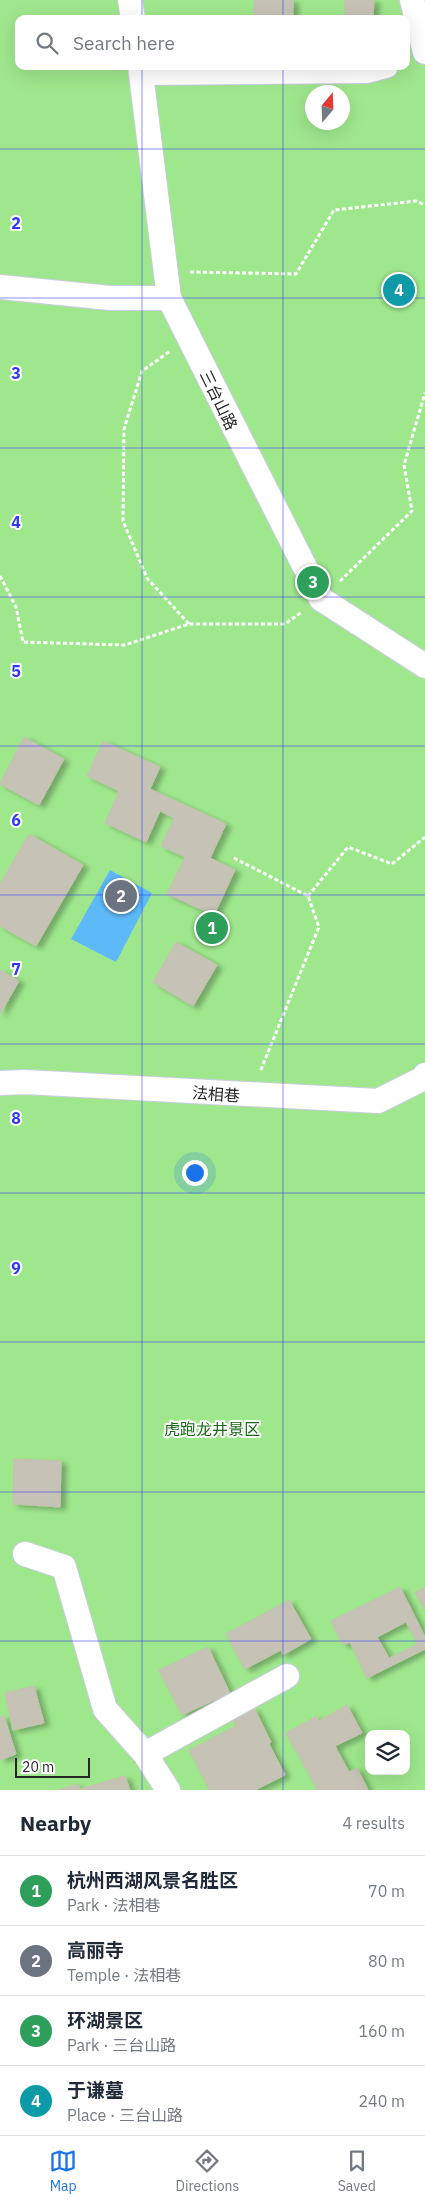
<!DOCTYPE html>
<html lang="en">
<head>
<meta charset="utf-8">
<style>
	:root { --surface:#fff; --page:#f2f2f3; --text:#1f2937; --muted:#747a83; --line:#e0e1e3; --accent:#1a73e8 }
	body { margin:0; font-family:"IBM Plex Sans","Noto Sans SC",sans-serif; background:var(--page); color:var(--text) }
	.controls { position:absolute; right:15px; bottom:15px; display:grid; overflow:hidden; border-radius:10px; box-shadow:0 5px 20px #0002 }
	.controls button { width:45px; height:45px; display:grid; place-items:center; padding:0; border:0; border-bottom:1px solid var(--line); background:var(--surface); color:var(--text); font:25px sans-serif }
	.compass { position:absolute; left:305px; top:85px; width:45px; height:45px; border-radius:50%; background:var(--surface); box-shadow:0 5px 20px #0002; rotate:19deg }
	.scale { position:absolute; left:15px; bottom:12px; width:75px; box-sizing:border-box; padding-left:5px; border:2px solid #272727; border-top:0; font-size:14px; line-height:18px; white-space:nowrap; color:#272727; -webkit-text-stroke:4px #fff; paint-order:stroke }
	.you { position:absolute; left:194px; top:1172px; width:18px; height:18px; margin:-12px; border:4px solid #fff; border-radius:50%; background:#1a73e8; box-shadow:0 0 0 8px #1a73e833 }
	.badge { display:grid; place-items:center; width:32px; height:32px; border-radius:50%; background:var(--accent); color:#fff; font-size:16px; font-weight:700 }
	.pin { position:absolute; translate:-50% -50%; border:2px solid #fff; box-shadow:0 1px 5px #0006 }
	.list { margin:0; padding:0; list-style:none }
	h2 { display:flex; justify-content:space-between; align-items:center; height:65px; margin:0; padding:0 20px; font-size:21px }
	h2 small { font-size:16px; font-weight:400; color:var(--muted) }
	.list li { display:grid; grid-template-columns:32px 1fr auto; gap:15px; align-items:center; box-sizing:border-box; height:70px; padding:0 20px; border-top:1px solid var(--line) }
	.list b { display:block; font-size:19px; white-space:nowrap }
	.list p { margin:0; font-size:16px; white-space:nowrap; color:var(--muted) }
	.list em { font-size:16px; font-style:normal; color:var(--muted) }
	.icon { flex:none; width:28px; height:28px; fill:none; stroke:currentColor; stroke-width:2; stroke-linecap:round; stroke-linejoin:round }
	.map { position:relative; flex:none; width:425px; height:1790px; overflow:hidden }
	.search { position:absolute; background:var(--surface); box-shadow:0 5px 20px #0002; left:15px; right:15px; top:15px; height:55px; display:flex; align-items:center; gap:12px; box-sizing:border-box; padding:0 18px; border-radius:10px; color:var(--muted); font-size:19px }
	.sheet { height:345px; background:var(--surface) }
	nav { display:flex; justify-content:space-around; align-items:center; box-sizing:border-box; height:70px; border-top:1px solid var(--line); background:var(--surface); font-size:14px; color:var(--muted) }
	nav a { display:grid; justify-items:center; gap:2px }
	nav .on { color:var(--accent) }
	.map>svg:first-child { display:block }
	.green { fill:#9fe78d; fill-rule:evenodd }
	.water { fill:#5eb9f8 }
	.building { fill:#c6c2b6; stroke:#c6c1b0; fill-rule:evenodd; filter:url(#shadow) }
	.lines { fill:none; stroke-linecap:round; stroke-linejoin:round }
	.minor-casing { stroke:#cbcce2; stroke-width:26 }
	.path { stroke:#fff; stroke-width:3; stroke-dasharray:4 2.5; stroke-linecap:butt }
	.minor { stroke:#fff; stroke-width:24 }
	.grid { fill:none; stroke:#2f38ff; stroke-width:1; stroke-opacity:0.55 }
	.labels { text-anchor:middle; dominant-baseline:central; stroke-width:4; stroke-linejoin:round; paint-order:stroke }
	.street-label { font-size:16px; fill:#272727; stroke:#fff }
	.park-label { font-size:16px; fill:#186713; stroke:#fff }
	.grid-label { font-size:16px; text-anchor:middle; font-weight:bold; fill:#2f38ff; stroke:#fff; stroke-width:4; stroke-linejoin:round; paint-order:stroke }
</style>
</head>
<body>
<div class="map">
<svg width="425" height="1790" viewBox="0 0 425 1790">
	<defs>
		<filter id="shadow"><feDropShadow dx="5.5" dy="3" stdDeviation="2.5" flood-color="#0004"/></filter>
	</defs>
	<rect width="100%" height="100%" fill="#ebe5d6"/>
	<path class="green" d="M0,0H425V1790H0ZM19,19H406V66H19ZM312,92H342V122H312ZM369,1734H406V1771H369Z"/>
	<path class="water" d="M110,870L152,893L116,962L71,939Z"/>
	<path class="building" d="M254,0H293V19H254Z
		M345,0H374L373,19H345Z
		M24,737L64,759L39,805L0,784Z
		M103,741L160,767L150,789L226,824L210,858L235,870L214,915L167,894L185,857L161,846L174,818L160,811L146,842L105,823L119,791L87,776Z
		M29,834L83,865L36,946L0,926V884Z
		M176,942L217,965L193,1006L153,982Z
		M0,970L19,981L0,1014Z
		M14,1459L61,1461L60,1507L13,1504Z
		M400,1587L425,1637V1649L367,1678L350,1642L343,1645L331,1621ZM406,1622L418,1644L389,1658L377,1637Z
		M425,1587V1609L415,1593Z
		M289,1600L311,1639L283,1655L281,1650L245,1669L226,1634Z
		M208,1647L230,1693L182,1715L159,1670Z
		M34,1686L44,1723L13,1730L5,1693Z
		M347,1705L362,1733L335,1746L349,1772L317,1788L286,1733L317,1716L319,1721Z
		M254,1708L271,1742L269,1744L285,1775L255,1790H210L189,1750L236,1726L233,1719Z
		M4,1716L16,1754L0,1760V1717Z
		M357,1768L368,1790H315L317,1788Z
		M125,1776L130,1790L80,1789Z
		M78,1784L80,1790H59Z"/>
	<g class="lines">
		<g class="minor-casing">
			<path id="minor" d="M130,0L133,19
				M412,0L425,52
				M140,66L169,298L321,599L425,666
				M141,73L367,71L386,66
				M0,287L110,298H169
				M0,1083L25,1082L378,1101L422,1079L425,1075
				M25,1554L64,1567L105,1709L145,1754L168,1790
				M145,1754L287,1676"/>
		</g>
		<path class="path" d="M190,272L296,274L334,210L416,201L425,205
			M169,352L142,371L124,429L123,521L147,578L189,624
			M0,576L16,607L23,642L125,645L189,624H285L302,612
			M340,581L412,511L404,465L425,393
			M234,858L308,896L319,927L260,1072
			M308,896L348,847L392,864L425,837"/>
		<use href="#minor" class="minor"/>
	</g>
	<path class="grid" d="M142,0V19M283,0V19M142,66V1790M283,66V1790M0,149H425M0,298H425M0,448H425M0,597H425M0,746H425M0,895H425M0,1044H425M0,1193H425M0,1342H425M0,1492H425M0,1641H425"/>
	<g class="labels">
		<g class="street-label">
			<text transform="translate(219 400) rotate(64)">三台山路</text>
			<text transform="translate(216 1094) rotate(4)">法相巷</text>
		</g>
		<g class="park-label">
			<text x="212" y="1429">虎跑龙井景区</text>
		</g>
	</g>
	<g class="grid-label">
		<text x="16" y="229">2</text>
		<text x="16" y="379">3</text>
		<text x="16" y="528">4</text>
		<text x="16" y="677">5</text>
		<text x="16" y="826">6</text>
		<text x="16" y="975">7</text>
		<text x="16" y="1124">8</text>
		<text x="16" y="1274">9</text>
	</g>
</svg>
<div class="controls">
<button><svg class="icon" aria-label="layers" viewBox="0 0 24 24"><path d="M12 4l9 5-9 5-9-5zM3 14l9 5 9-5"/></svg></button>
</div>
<svg class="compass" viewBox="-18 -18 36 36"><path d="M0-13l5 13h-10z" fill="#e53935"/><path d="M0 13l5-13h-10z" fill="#747a83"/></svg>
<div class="scale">20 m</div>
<div class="you"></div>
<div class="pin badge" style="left:212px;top:928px;background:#2e9e5b">1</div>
<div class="pin badge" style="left:121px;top:896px;background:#6b7280">2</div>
<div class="pin badge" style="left:313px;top:582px;background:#2e9e5b">3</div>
<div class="pin badge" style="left:399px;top:290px;background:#0f9aa8">4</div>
<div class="search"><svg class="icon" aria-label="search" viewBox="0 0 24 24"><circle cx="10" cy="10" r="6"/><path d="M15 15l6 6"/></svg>Search here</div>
</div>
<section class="sheet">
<h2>Nearby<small>4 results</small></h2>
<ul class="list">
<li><span class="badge" style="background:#2e9e5b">1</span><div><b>杭州西湖风景名胜区</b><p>Park · 法相巷</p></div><em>70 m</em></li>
<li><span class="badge" style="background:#6b7280">2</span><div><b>高丽寺</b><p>Temple · 法相巷</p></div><em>80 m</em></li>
<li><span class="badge" style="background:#2e9e5b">3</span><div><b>环湖景区</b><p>Park · 三台山路</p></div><em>160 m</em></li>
<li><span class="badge" style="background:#0f9aa8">4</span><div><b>于谦墓</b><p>Place · 三台山路</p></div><em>240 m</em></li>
</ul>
</section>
<nav>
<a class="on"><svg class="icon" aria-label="map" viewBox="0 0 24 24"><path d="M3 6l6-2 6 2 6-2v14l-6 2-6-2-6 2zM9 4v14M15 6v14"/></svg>Map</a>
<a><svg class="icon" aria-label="directions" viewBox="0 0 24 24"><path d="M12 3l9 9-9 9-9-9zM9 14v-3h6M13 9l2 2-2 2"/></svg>Directions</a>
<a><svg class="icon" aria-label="saved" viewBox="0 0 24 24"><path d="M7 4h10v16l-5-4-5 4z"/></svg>Saved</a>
</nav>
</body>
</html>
